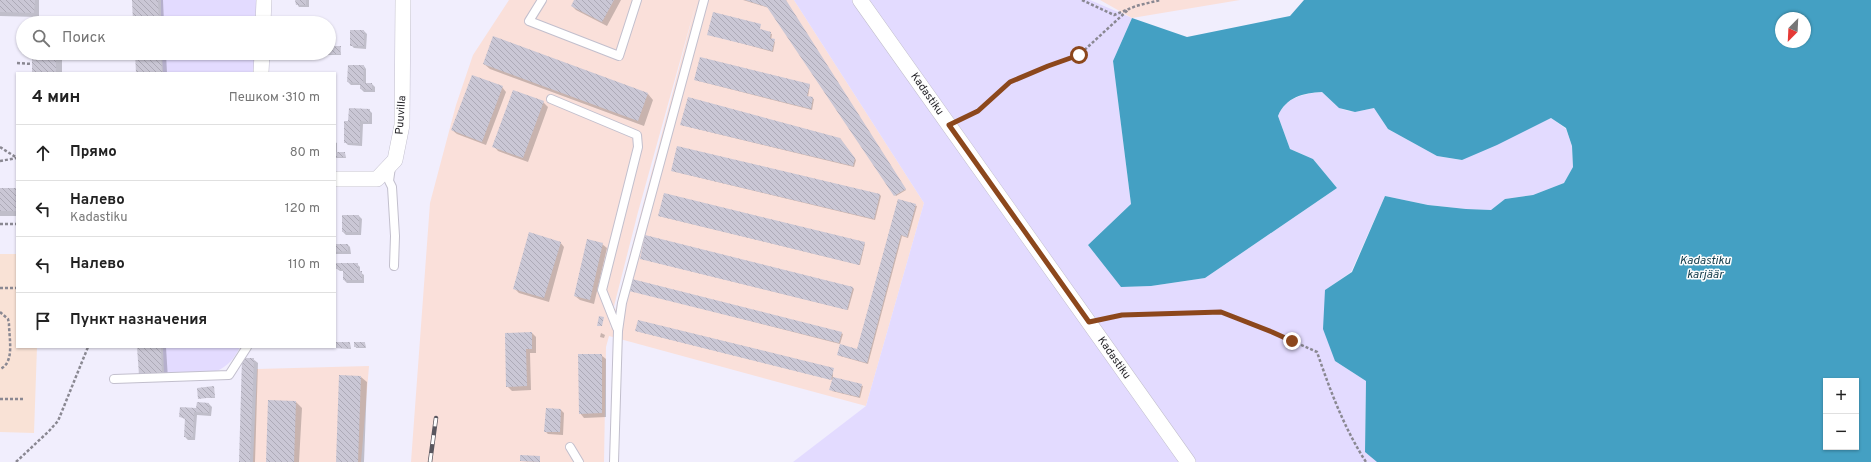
<!DOCTYPE html>
<html lang="ru">
<head>
<meta charset="utf-8">
<style>
	:root { --surface:#fff; --page:#f6f6f6; --text:#222; --muted:#767676; --line:#e0e0e0 }
	body { margin:0; font-family:Overpass,sans-serif; background:var(--page); color:var(--text) }
	.controls { position:absolute; right:12px; bottom:12px; display:grid; overflow:hidden; border-radius:0px; box-shadow:0 1px 3px #0004 }
	.controls button { width:36px; height:36px; display:grid; place-items:center; padding:0; border:0; border-bottom:1px solid var(--line); background:var(--surface); color:var(--text); font:20px sans-serif }
	.compass { position:absolute; left:1775px; top:12px; width:36px; height:36px; border-radius:50%; background:var(--surface); box-shadow:0 1px 3px #0004; rotate:204deg }
	.stop { position:absolute; width:12px; height:12px; margin:-9px; border:3px solid #8c471c; border-radius:50%; background:#fff }
	.stop.end { background:#8c471c; border-color:#fff; box-shadow:0 1px 4px #0008 }
	.list { margin:0; padding:0; list-style:none }
	h2 { display:flex; justify-content:space-between; align-items:center; height:52px; margin:0; padding:0 16px; font-size:17px }
	h2 small { font-size:13px; font-weight:400; color:var(--muted) }
	.list li { display:grid; grid-template-columns:26px 1fr auto; gap:12px; align-items:center; box-sizing:border-box; height:56px; padding:0 16px; border-top:1px solid var(--line) }
	.list b { display:block; font-size:15px; white-space:nowrap }
	.list p { margin:0; font-size:13px; white-space:nowrap; color:var(--muted) }
	.list em { font-size:13px; font-style:normal; color:var(--muted) }
	.icon { flex:none; width:22px; height:22px; fill:none; stroke:currentColor; stroke-width:2; stroke-linecap:round; stroke-linejoin:round }
	.map { position:relative; flex:none; width:1871px; height:462px; overflow:hidden }
	.search { position:absolute; background:var(--surface); box-shadow:0 1px 3px #0004; left:16px; top:16px; width:320px; height:44px; display:flex; align-items:center; gap:10px; box-sizing:border-box; padding:0 14px; border-radius:22px; color:var(--muted); font-size:15px }
	.panel { position:absolute; background:var(--surface); box-shadow:0 1px 3px #0004; left:16px; top:72px; width:320px; height:276px; border-radius:0px }
	.map>svg:first-child { display:block }
	.industrial { fill:#fae0da }
	.education { fill:#f9e2d6 }
	.green { fill:#e3dbff }
	.water { fill:#44a0c3; fill-rule:evenodd }
	.shadow { fill:#0003 }
	.building { fill:url(#building-back-hatch) }
	.lines { fill:none; stroke-linecap:round; stroke-linejoin:round }
	.service-casing { stroke:#c2bfcd; stroke-width:10 }
	.minor-casing { stroke:#c2bfcd; stroke-width:16 }
	.path { stroke:#8a8892; stroke-width:2.5; stroke-dasharray:3 2; stroke-linecap:butt }
	.service { stroke:#fff; stroke-width:8 }
	.minor { stroke:#fff; stroke-width:15 }
	.rail-casing { stroke:#58565e; stroke-width:4.5 }
	.rail { stroke:#fefefe; stroke-width:3; stroke-dasharray:9; stroke-linecap:butt }
	.route { stroke:#8c471c; stroke-width:5 }
	.labels { text-anchor:middle; dominant-baseline:central; stroke-width:3; stroke-linejoin:round; paint-order:stroke }
	.street-label { font-size:11px; fill:#201f24; stroke:#fefefe }
	.water-label { font-size:12px; font-style:italic; fill:#103a49; stroke:#fefefe }
</style>
</head>
<body>
<div class="map">
<svg width="1871" height="462" viewBox="0 0 1871 462">
	<defs>
		<pattern id="building-back-hatch" width="6" height="6" patternUnits="userSpaceOnUse"><rect width="6" height="6" fill="#cac7d5"/><path d="M-1 5l2 2M0 0l6 6M5-1l2 2" fill="none" stroke="#adaab7"/></pattern>
	</defs>
	<rect width="100%" height="100%" fill="#f1eefd"/>
	<path class="industrial" d="M509,0H697L638,212L612,314L610,330L697,0H794L924,203L866,406L609,336L606,347L604,462H411L430,203L456,105L473,55Z
		M1100,0H1240L1132,18Z
		M369,366L361,462H253L257,369Z"/>
	<path class="education" d="M0,254H17V347H37L34,433L0,432Z"/>
	<path class="green" d="M161,0H259L258,23H161Z
		M794,0H1090L1132,18L1113,61L1131,204L1088,245L1121,287L1151,286L1205,278L1337,188L1313,159L1290,149L1278,116C1286,97 1303,94 1322,92C1343,112 1345,115 1374,108L1388,129L1437,156L1461,160L1551,118L1566,129L1572,146L1573,167L1564,183L1533,195L1505,199L1491,210L1466,209L1428,205L1385,196L1351,272L1325,290L1335,361L1366,381L1365,452L1377,462H793L866,406L924,203Z
		M162,53H257L256,73H163Z
		M163,347H240C224,381 196,375 164,374Z"/>
	<path class="water" d="M1304,0H1871V462H1377L1365,452L1366,381L1335,361L1323,329L1325,290L1352,272L1385,196L1428,205L1466,209L1491,210L1505,199L1533,195L1564,183L1573,167L1572,146L1566,128L1551,118L1497,145L1462,160L1437,156L1388,129L1374,108L1355,112L1339,108L1322,92C1303,93 1286,97 1278,116L1290,149L1313,159L1337,188L1205,278L1151,286L1121,287L1088,245L1131,204L1113,61L1132,18L1187,37L1290,16ZM1781,18H1805V42H1781ZM1826,381H1856V447H1826Z"/>
	<path class="shadow" d="M0,0H39V17L0,16Z
		M133,0H163L164,23H134Z
		M296,0H309V7H299L297,4Z
		M575,0H621L607,26L576,10L572,6Z
		M743,0H785L906,190L896,196L895,195L769,8Z
		M760,25V30L772,34L771,40L775,42L773,52L708,34Z
		M364,31L367,34L366,49L354,48L351,45Z
		M329,47H340L341,55H328L327,53H329Z
		M33,53H59L62,56V73H33Z
		M136,53H166L167,73H137Z
		M324,53V55L315,54V53Z
		M484,64L648,94L653,100L644,126L490,69Z
		M364,66L366,69V84H372L375,87V92H364L361,89V85H351L348,82Z
		M695,80L810,85L808,97L814,99L812,110Z
		M502,87L506,92L486,145L457,134L452,130Z
		M335,93L336,95V106L335,105Z
		M543,102L548,107L528,162L498,151L494,146Z
		M369,110L372,113V124H363L362,146L348,145L345,142L349,122Z
		M681,125L841,140L856,160L854,167Z
		M335,142L337,143V153H345L346,158H335Z
		M672,171L880,195L881,196L875,220Z
		M0,189H17V216H0Z
		M898,200L917,206L908,238L902,236L868,364L840,356L838,355L858,350Z
		M359,216L362,219L361,235H346L343,232Z
		M659,216L864,243L865,244L860,265Z
		M560,242L564,247L549,302L519,293L514,288Z
		M602,244L607,248L594,304L580,300L575,296Z
		M348,245L350,247L351,254H335V248Z
		M642,259L852,287L854,289L848,310Z
		M357,264L360,267V272L364,275V283H347L344,280V271H340L337,269Z
		M335,285L336,286L335,300Z
		M630,290L841,333L843,334L840,344Z
		M636,331L833,369V378L863,386L860,398L832,391L833,380Z
		M532,333L536,337V353H530L531,390L512,391L507,386Z
		M601,333L605,335L604,338L600,337Z
		M335,343H350L351,349L334,348L333,347H335Z
		M355,343H365L366,348H356Z
		M138,347H166L168,379L146,380Z
		M601,355L606,359V417L584,418L580,413Z
		M253,359L258,363L255,462H240Z
		M361,377L367,382L364,462H337Z
		M213,387L215,398H199Z
		M296,402L302,408L299,462H267Z
		M209,404L212,407L211,416L197,415L195,440H188L185,437L186,420L181,417Z
		M547,409L561,410L564,413L563,435L548,434L545,431Z
		M539,457L540,462L521,461Z"/>
	<path class="building" d="M0,0H35L34,13L0,12Z
		M132,0H158L159,23H133Z
		M295,0H306V5H296Z
		M574,0H614L602,22L571,6Z
		M745,0H786L906,189L894,196L767,7Z
		M713,12L761,24L760,29L771,32L770,38L775,39L772,51L707,35Z
		M350,30H364V46H350Z
		M493,36L648,93L638,121L483,64Z
		M329,46H341L340,54H329Z
		M32,53H56V73H32Z
		M135,53H161L162,73H136Z
		M700,57L810,84L807,96L813,97L811,109L694,80Z
		M348,65H364L363,83H372V90L360,89V83L347,82Z
		M472,75L503,86L482,142L451,130Z
		M513,90L544,101L523,158L492,147Z
		M688,97L840,138L855,158L853,166L680,125Z
		M349,108L370,109L369,122L360,121V143H344V121H348Z
		M677,146L880,194L874,219L671,171Z
		M335,152H345V157H335Z
		M0,188H17V211H0Z
		M664,193L865,242L859,265L658,216Z
		M898,199L916,204L907,237L901,235L867,363L837,355L840,344L857,349Z
		M342,215H359V232H342Z
		M529,232L561,242L544,298L513,289Z
		M645,235L853,287L847,310L640,259Z
		M587,239L603,243L590,300L574,296Z
		M336,244H348V251L335,252Z
		M336,263H358V271H362V280H343V269H336Z
		M632,279L842,332L839,343L629,291Z
		M599,316L604,317L602,326H597Z
		M638,320L834,368L831,380L635,331Z
		M532,332V349H526L527,386L506,387L505,333Z
		M335,342H350V348H335Z
		M354,342H365V347H354Z
		M137,347H161L162,374L139,375Z
		M578,354H602V413L579,414Z
		M242,358H254L250,462H239Z
		M339,375L361,376L358,462H336Z
		M833,377L862,384L859,397L829,390Z
		M214,386L215,397L198,399L197,388Z
		M268,400L296,401L294,462H266Z
		M197,402L209,403V413L194,412L193,437H184L185,418L179,417L180,407L196,408Z
		M546,408L561,409L560,432H544Z
		M520,455L540,456V462L520,461Z"/>
	<g class="lines">
		<g class="service-casing">
			<path id="service" d="M542,0L529,21L619,56L637,0
				M551,99L637,135L638,147L602,290L617,328
				M391,167L389,181L392,187L395,236L394,266
				M114,379L229,375L247,347
				M570,447L579,462
				M614,462L618,331L622,303L704,0"/>
		</g>
		<g class="minor-casing">
			<path id="minor" d="M860,0L1188,462
				M263,23L264,0
				M261,73L262,53
				M335,179H377L395,160L402,125L403,0"/>
		</g>
		<path class="path" d="M1082,0L1114,15L1136,6L1160,0
			M17,63L32,64
			M960,120L978,111L1010,82L1048,66L1079,55L1129,9
			M0,147L17,158
			M0,161L17,158
			M0,224H17
			M0,288H17
			M0,312L8,319L9,324C9,338 15,363 0,369
			M1103,319L1122,315L1221,312L1272,332L1317,352C1330,390 1344,428 1366,462
			M0,399H23
			M16,462L49,431L58,421L88,347"/>
		<use href="#service" class="service"/>
		<use href="#minor" class="minor"/>
		<g class="rail-casing">
			<path id="rail" d="M430,462L436,418"/>
		</g>
		<use href="#rail" class="rail"/>
	</g>
	<g class="lines">
		<path class="route" d="M1079,55L1048,66L1010,82L978,111L949,125L1089,322L1122,315L1221,312L1272,332L1292,341"/>
	</g>
	<g class="labels">
		<g class="street-label">
			<text transform="translate(927 94) rotate(55)">Kadastiku</text>
			<text transform="translate(401 115) rotate(-86)">Puuvilla</text>
			<text transform="translate(1114 358) rotate(55)">Kadastiku</text>
		</g>
		<g class="water-label">
			<text x="1705" y="261">Kadastiku<tspan x="1705" dy="14">karjäär</tspan></text>
		</g>
	</g>
</svg>
<div class="controls">
<button>+</button>
<button>−</button>
</div>
<svg class="compass" viewBox="-18 -18 36 36"><path d="M0-13l5 13h-10z" fill="#e53935"/><path d="M0 13l5-13h-10z" fill="#767676"/></svg>
<div class="stop" style="left:1079px;top:55px"></div>
<div class="stop end" style="left:1292px;top:341px"></div>
<div class="search"><svg class="icon" aria-label="search" viewBox="0 0 24 24"><circle cx="10" cy="10" r="6"/><path d="M15 15l6 6"/></svg>Поиск</div>
<section class="panel">
<h2>4 мин<small>Пешком · 310 m</small></h2>
<ul class="list">
<li><svg class="icon" aria-label="ahead" viewBox="0 0 24 24"><path d="M12 20V5M6 11l6-6 6 6"/></svg><div><b>Прямо</b></div><em>80 m</em></li>
<li><svg class="icon" aria-label="left" viewBox="0 0 24 24"><path d="M17 20v-9H6M10 6l-5 5 5 5"/></svg><div><b>Налево</b><p>Kadastiku</p></div><em>120 m</em></li>
<li><svg class="icon" aria-label="left" viewBox="0 0 24 24"><path d="M17 20v-9H6M10 6l-5 5 5 5"/></svg><div><b>Налево</b></div><em>110 m</em></li>
<li><svg class="icon" aria-label="arrive" viewBox="0 0 24 24"><path d="M6 21V4h12l-3 4 3 4H6"/></svg><div><b>Пункт назначения</b></div></li>
</ul>
</section>
</div>
</body>
</html>
